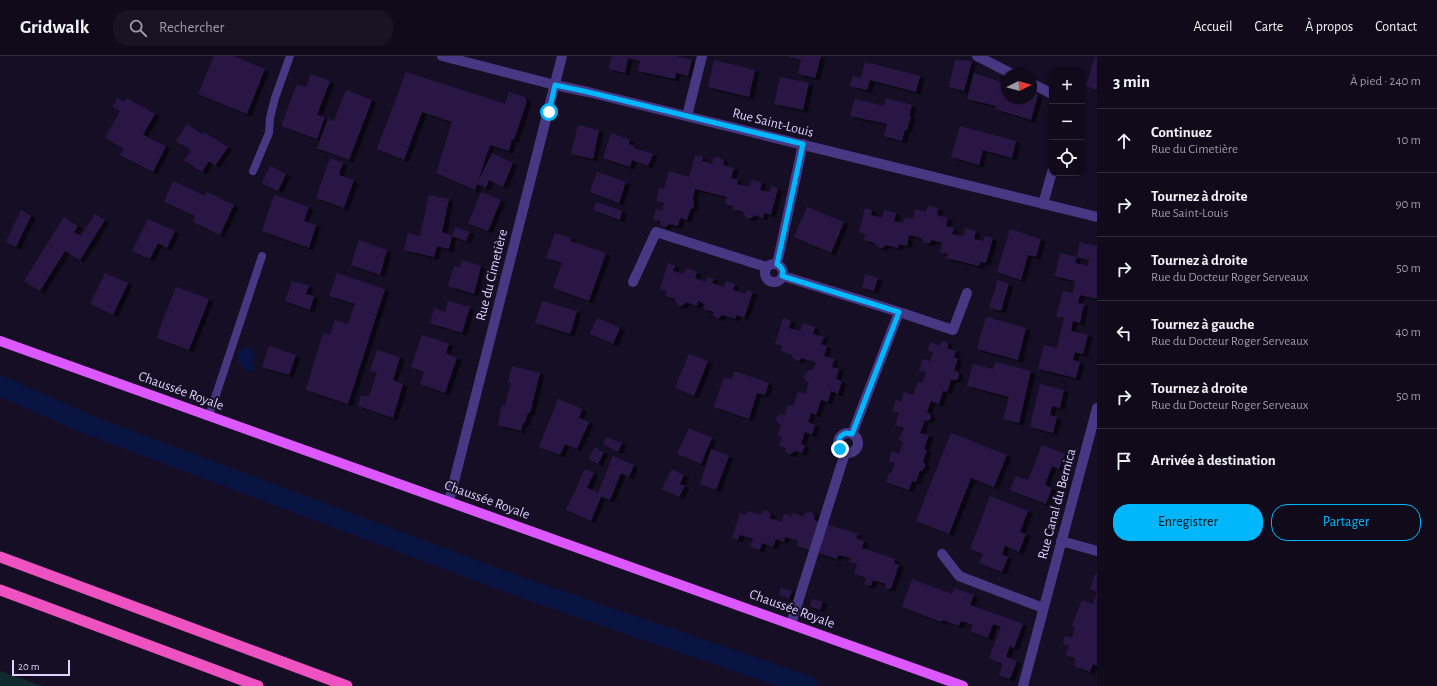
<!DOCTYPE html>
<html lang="fr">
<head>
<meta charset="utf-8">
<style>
	:root { --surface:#100a1b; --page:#191324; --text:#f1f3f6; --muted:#9c9aa3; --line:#302b3a; --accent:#00b7fb }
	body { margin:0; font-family:"Alegreya Sans",sans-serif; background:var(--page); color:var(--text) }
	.controls { position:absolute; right:12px; top:12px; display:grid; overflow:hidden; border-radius:8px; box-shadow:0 1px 3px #0004 }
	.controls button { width:36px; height:36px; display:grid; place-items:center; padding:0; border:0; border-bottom:1px solid var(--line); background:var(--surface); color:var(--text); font:20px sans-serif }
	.compass { position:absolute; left:1001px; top:12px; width:36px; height:36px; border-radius:50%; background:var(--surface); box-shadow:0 1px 3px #0004; rotate:84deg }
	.scale { position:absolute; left:12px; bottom:10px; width:58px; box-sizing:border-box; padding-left:4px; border:2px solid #ded0ff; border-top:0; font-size:11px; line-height:14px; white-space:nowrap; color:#ded0ff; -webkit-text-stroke:3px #150e24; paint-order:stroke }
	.stop { position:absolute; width:12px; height:12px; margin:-9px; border:3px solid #00b7fb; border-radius:50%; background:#fff }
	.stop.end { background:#00b7fb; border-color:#fff; box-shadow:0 1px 4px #0008 }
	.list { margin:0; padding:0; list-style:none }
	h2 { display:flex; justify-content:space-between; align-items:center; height:52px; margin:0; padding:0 16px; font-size:17px }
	h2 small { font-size:13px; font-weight:400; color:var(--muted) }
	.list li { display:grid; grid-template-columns:26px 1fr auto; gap:12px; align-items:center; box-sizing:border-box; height:64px; padding:0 16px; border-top:1px solid var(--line) }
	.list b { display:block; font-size:15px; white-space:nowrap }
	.list p { margin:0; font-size:13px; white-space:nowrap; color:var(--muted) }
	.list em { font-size:13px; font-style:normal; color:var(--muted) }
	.actions { display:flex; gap:8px; padding:12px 16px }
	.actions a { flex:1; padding:9px 0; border:1px solid var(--accent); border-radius:16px; text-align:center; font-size:14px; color:var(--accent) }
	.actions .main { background:var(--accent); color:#111 }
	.icon { flex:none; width:22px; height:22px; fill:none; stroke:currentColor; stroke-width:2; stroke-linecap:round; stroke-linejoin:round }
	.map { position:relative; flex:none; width:1097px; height:630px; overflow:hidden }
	header { display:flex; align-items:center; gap:24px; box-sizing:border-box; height:56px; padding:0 20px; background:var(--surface); border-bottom:1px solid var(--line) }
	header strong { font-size:19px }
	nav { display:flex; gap:22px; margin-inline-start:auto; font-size:14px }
	.search { width:280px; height:36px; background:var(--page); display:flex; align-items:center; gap:10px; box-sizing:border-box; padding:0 14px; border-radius:16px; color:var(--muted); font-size:15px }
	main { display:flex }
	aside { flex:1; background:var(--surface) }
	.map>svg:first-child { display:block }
	.green { fill:#112a2e }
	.water { fill:#091442 }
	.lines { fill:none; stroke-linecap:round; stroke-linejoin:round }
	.canal { stroke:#091442; stroke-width:20 }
	.building { fill:#2a1945; filter:url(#shadow) }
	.service { stroke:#483884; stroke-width:8 }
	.minor { stroke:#483884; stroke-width:10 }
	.tertiary { stroke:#483884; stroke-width:10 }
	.primary { stroke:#dd57ff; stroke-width:10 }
	.trunk { stroke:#ee51c0; stroke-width:11 }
	.route { stroke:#00b7fb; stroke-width:5 }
	.labels { text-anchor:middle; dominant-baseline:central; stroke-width:4; stroke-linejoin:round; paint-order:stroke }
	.street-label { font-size:14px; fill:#ded0ff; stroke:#150e24 }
</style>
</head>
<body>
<header>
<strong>Gridwalk</strong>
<div class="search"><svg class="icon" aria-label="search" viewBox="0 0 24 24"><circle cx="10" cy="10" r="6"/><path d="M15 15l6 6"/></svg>Rechercher</div>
<nav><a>Accueil</a><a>Carte</a><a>À propos</a><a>Contact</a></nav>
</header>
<main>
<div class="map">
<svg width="1097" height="630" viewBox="0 0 1097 630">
	<defs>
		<filter id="shadow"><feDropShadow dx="4.5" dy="2.5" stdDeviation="0" flood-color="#0009"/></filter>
	</defs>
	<rect width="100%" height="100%" fill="#150e24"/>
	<path class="green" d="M0,615L43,630H0Z"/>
	<path class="water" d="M246,291H250L255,297L252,304L254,311L252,315L246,316L237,304L239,295Z"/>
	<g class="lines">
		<path class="canal" d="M0,330L86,368L517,530L808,630"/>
	</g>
	<path class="building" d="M214,0H233L265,13L247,58L198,38Z
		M612,0H675L692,4L688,20L676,17L675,23L638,15L640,5L628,2L625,17L609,13Z
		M787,0H821L815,22L798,18L801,4Z
		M1095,1L1097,2V34L1086,30Z
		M714,4L755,14L749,41L708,31Z
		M955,4L972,5L964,35L949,31Z
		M865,6L920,20L916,36L870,24L867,34L850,30L853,20L861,22Z
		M406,16L505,48L509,36L524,41L527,45L514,84L512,83L509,95L490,89L475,134L436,117L452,66L422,56L404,104L377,93Z
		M974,17L1007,28V42H1031V35L1038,39L1031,64L995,53L996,50L967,43Z
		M311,18L330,25L317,59L325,61L317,83L281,70L297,28L306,31Z
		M780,21L809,27L803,54L774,48Z
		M346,34L372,44L349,104L317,92L328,62L334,65Z
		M117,42L125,46L127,42L155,58L143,79L166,90L153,116L120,99L124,93L105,82L120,55L113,51Z
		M886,42L912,49L909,60L911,61L907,74H905L902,85L884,80L887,68L850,60L855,43L884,50Z
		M187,68L202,78L204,76L228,91L215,110L209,105L202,116L184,104L191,94L176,85Z
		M578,69L599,74L593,103L571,98Z
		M960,70L1016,85L1012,102L983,94L979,109L951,101Z
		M611,77L630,84L629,88L635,90L634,92L653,98L648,110L632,104L630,111L603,102Z
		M492,97L513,107L503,131L489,124L486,132L477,128Z
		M695,99L703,101L702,105L712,108L714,101L724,104L723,109L734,112L731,122L738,124L737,128L749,131L752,124L762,126L760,134L770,136L771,130L778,132L771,159L764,157L763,162L754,159L752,162H746L743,156L732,153L733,150L725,148L727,141L695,133L693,142L694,151L690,154L687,164L680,162L678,170L669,168L667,170L663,171L661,169L660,165L653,164L656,153L662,155L664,147L656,145L659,132L664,133L669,115L689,121Z
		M330,102L343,107L339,119L354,124L344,152L316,142Z
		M270,110L286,118L278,135L262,127Z
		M597,116L626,126L619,147L590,136Z
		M173,125L205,140L207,136L234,149L220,179L193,166L195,160L164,146Z
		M481,136L501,144L488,175L468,168Z
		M274,139L309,151L304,165L316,169L309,192L262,175Z
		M429,139L449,143L442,176L452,180L449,193L437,190L434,201L404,194L408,177L420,180Z
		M596,146L622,155L620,164L593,154Z
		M928,150L938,152L937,159L948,162L946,170L954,172L952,178L963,180L965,172L976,175L974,183L984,185L985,180L993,182L986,207L980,206L979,210L946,202L948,198L940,196L942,187L932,184L930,187H924L921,182L909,179L907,190L899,188L898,192L886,189L882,192L877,191L875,187L864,184L865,178L859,176L865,152L872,154L871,159L882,162L884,154L896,157L894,165L903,167L905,162L913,163L915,153L926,156Z
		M807,151L844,166L831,197L794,181Z
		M21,154L31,160L16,191L6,186Z
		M95,158L105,164L80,204L65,195L40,235L24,225L64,161L78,170L74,176L81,180Z
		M148,163L175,175L167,192L158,187L150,203L132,195Z
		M455,171L470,176L466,185L452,180Z
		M1010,173L1041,183L1036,201L1028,199L1021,224L997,216Z
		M555,177L571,182L570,185L606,197L589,245L553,232L562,207L546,202Z
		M359,184L387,194L380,219L351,209Z
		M1080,186L1097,190V243L1080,239L1078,247L1084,248L1080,267L1073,265L1071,275L1088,279L1083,298L1075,296L1073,304L1080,306L1076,322L1038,313L1044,289L1057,292L1064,262L1056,260L1063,235L1073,237L1075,225L1055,220L1060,197L1077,201L1075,207L1088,210L1089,204L1077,201Z
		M462,204L481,210L474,238L448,230L454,210L460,212Z
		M668,207L675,210L673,215L684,218L686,212L697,216L695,222L706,226L707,221L714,223L712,227L724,231L726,225L735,228L733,234L745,238L747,234L753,236L744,262L737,259L735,263L722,259L718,263L713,259L714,256L703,253L705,248L698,245L697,250L685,246L684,249L680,250L677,249L675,243L666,240L667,235L660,233Z
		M105,217L128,227L113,259L90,248Z
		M337,217L385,233L348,348L306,334L323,277L330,279L335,264L348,268L355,248L329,240Z
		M865,218L878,222L874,235L862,232Z
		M998,224L1009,228L1001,255L989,252Z
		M292,225L309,230L306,238L314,240L310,254L285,245Z
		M176,231L209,243L189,294L156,282Z
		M448,245L470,251L462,277L430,267L434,252L445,256Z
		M542,245L577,255L570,278L535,267Z
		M986,261L1026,272L1018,304L977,293Z
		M597,262L620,272L613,288L590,278Z
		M783,262L791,265L789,272L800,275L803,267L815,271L813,278L824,281L821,288L827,290L824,300L834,303L832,311L839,313L836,323L842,325L838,338L831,335L828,346L821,344L816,359L811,357L808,366L815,369L812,379L805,376L801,388L805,390L802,397L794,395L793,397L790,398L787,397L785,395L786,392L779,389L782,381L777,380L781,369L778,367L776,364L777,360L781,358L785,359L788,349L793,350L798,336L805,338L809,327L806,325L804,321L806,317L810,314H813L816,307L802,302L798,305L793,302L792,299L781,295L782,290L775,288Z
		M422,279L449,288L446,297L457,302L445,337L420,328L424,316L411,311Z
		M944,285L947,286L948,289L947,292L956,295L954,301L958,303L954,314L958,316L959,319L958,323L955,324H951L947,336L943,335L939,348L931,345L927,356L930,358L931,362L928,365L925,364L920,377L929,379L924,393L927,394L923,406L925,408V411L922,415H920L916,426L912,425L909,434L886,426L889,417L891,418L895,407L889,405L892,395L899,398L903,386L899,384L904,372L895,369L899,357L892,355L896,344L901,346L904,336L913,339L918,326L922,327L926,316L919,314L923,303L930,305L933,296L928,294L930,286L940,290L941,286Z
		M269,290L296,299L289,319L262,311Z
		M377,294L400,301L393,324L403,328L393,362L358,350L361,339L369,341L377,317L370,315Z
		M689,298L708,305L694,340L675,332Z
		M995,306L1031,315L1019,367L1003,363L1009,341L967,330L973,308L993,313Z
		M512,310L540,317L530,357L528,356L525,367H523L521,375L498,369L502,349L505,350L508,339L511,327L508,326Z
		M734,315L769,327L765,339L757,337L749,363L714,351L724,321L732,324Z
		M1040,328L1064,334L1060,352L1052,350L1050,359L1057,361L1053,377L1030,371Z
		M558,343L582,353L579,362L589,366L577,393L565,388L560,399L539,391Z
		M689,372L712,382L701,408L677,398Z
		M951,377L1007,399L994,431L971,422L949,478L916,465Z
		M607,381L622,387L618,396L603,388Z
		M1042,389L1065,398L1059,413L1052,410L1045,429L1052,432L1046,448L1010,434L1016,420L1028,424Z
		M594,391L604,396L598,408L589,403Z
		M711,393L729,400L716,434L700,428Z
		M613,400L634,409L629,421L621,417L610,444L601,441L591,465L566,454L585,413L594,417L587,432L598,437Z
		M672,413L684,419L680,428L685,430L679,441L662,433Z
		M990,440L1028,455L1020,476L1026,478L1019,496L1005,490L1002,498L1008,501L1002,516L979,507L983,498L970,493Z
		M766,454L770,457L771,460L769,462L782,466L784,458L792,461L793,457L804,461L805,457L809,456L813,457L815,461L814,464L858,478L856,482L864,485L862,492L895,503L894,507L899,509L891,533L885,532L886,528L873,524L871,530L864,528L866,522L854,517L857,508L849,506L851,502L838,499L837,503L797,490L798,485L785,481L784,486L776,483L773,491L762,487L760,494L750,491L753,483L740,479L738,484L732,482L740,457L746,459L748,455L761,459L763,455Z
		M1095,518H1097V610L1093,608L1090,616L1074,610L1076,603L1066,599L1069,590L1063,588L1065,580L1072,582L1075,571L1072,570L1082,544L1093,548L1097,536L1090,533Z
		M912,523L952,538L954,532L974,539L970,549L1023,568L1014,592L1010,590L1006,601L1017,605L1010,623L999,619L1003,608L989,602L1001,571L993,568L988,582L970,575L973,569L961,565L959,570L942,564L941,566L902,551Z
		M781,532L792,535L789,543L779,539Z
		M812,543L823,546L820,554L810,550Z"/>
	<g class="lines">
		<path class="service" d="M253,115L269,77L270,62L275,42L290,0
			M209,360L262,200"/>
		<path class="minor" d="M977,0L1012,18
			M1031,27L1052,38
			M687,60L702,0
			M1043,148L1052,116
			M765 217a9 9 0 1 1 18 0a9 9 0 1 1-18 0Z
			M777,208L803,88
			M783,220L899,256L852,378
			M633,226L656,176L766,211
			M899,256L953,274L967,237
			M838 387a10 10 0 1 1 20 0a10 10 0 1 1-20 0Z
			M449,445L562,0
			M1061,485L1097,495
			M942,498L959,520L1043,552
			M791,568L845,397
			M1023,630L1097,352"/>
		<path class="tertiary" d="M442,0L555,29L588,36L1097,161"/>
		<path class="primary" d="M0,285L963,630"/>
		<path class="trunk" d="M0,501L347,630
			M0,534L258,630"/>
	</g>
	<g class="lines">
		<path class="route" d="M549,56L555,29L588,36L803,88L777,208C782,211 784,215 782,220L899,256L852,378L846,377C838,380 837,386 840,393"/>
	</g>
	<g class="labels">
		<g class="street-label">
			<text transform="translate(773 67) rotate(14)">Rue Saint-Louis</text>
			<text transform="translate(492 219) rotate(-76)">Rue du Cimetière</text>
			<text transform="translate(181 335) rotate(20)">Chaussée Royale</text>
			<text transform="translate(487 444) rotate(20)">Chaussée Royale</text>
			<text transform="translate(1057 448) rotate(-75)">Rue Canal du Bernica</text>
			<text transform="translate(792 553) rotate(20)">Chaussée Royale</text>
		</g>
	</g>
</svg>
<div class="controls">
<button>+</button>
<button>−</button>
<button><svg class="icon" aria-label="locate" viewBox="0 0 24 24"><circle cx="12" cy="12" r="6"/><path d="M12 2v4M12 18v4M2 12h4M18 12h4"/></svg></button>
</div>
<svg class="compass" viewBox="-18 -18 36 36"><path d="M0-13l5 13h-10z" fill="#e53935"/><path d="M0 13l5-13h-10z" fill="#9c9aa3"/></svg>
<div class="scale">20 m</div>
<div class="stop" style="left:549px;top:56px"></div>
<div class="stop end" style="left:840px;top:393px"></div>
</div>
<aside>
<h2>3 min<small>À pied · 240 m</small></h2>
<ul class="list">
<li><svg class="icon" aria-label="ahead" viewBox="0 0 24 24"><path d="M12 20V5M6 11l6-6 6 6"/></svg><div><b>Continuez</b><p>Rue du Cimetière</p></div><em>10 m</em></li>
<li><svg class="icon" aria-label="right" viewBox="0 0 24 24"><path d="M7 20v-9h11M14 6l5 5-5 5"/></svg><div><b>Tournez à droite</b><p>Rue Saint-Louis</p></div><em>90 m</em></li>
<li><svg class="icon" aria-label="right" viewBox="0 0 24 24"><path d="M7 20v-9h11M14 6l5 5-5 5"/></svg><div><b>Tournez à droite</b><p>Rue du Docteur Roger Serveaux</p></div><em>50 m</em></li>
<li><svg class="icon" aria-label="left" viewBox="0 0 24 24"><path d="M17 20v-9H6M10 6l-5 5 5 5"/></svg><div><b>Tournez à gauche</b><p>Rue du Docteur Roger Serveaux</p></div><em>40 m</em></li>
<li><svg class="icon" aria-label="right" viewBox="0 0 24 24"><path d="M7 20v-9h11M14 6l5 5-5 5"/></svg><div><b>Tournez à droite</b><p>Rue du Docteur Roger Serveaux</p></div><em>50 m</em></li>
<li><svg class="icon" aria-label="arrive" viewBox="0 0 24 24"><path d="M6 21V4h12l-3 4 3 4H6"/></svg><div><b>Arrivée à destination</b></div></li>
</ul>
<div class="actions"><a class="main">Enregistrer</a><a>Partager</a></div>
</aside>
</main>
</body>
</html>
